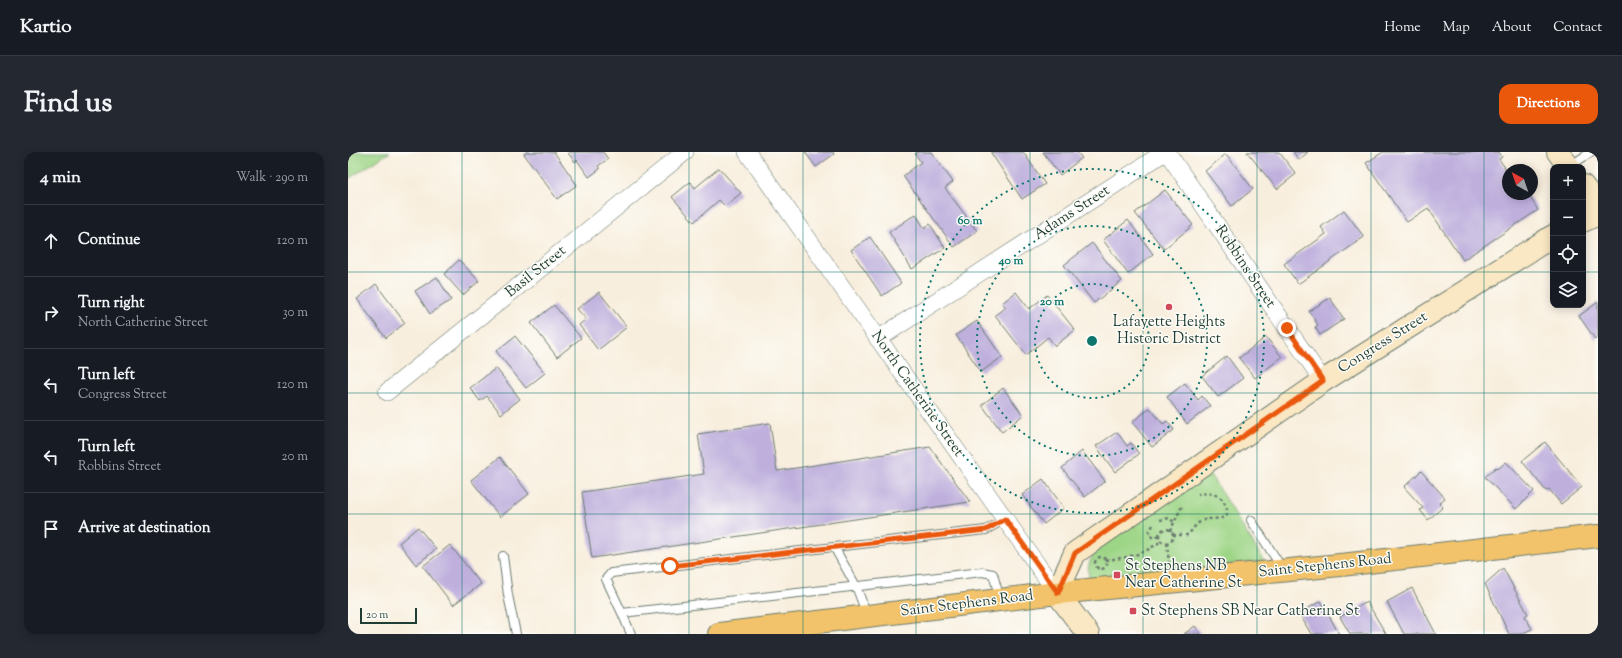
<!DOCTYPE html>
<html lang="en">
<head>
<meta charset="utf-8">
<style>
	:root { --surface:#171b24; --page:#242831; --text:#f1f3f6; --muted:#9ea1a6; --line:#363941; --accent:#ea580c }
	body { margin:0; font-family:"Sorts Mill Goudy",serif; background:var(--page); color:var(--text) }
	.controls { position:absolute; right:12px; top:12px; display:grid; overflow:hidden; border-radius:8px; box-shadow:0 2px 10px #0003 }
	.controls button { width:36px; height:36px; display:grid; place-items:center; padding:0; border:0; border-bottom:1px solid var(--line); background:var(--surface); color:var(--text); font:20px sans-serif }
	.compass { position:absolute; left:1154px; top:12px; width:36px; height:36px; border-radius:50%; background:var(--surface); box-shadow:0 2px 10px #0003; rotate:320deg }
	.scale { position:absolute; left:12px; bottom:10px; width:57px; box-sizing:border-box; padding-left:4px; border:2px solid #1f3d34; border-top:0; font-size:11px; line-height:14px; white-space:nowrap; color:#1f3d34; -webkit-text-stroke:3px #fdfcf7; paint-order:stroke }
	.stop { position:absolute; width:12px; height:12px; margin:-9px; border:3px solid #ea580c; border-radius:50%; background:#fff }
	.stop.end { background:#ea580c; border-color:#fff; box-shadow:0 1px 4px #0008 }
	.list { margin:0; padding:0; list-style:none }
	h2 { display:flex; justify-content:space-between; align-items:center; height:52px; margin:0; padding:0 16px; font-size:17px }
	h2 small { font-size:13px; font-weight:400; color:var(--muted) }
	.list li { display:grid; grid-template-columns:26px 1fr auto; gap:12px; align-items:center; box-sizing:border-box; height:72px; padding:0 16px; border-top:1px solid var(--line) }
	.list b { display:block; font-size:15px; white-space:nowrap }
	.list p { margin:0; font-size:13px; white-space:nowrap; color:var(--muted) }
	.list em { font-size:13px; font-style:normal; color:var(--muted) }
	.icon { flex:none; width:22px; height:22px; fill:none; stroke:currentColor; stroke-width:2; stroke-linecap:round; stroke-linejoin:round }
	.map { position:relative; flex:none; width:1250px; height:482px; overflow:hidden; border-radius:12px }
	header { display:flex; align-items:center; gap:24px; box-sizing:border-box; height:56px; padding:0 20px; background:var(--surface); border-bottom:1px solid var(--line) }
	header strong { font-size:19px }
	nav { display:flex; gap:22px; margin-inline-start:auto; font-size:14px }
	.intro { display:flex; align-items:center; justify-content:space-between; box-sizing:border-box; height:96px; padding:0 24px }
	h1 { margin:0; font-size:28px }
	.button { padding:10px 18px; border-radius:12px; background:var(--accent); color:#fff; font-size:14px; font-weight:700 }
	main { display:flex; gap:24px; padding:0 24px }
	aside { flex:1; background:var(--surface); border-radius:12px; box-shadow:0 2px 10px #0003 }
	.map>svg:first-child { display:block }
	.green { fill:#9dd586; stroke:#5e895d }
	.building { fill:#beafdd }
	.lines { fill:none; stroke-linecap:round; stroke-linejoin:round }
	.lane-casing { stroke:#6b7b6f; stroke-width:10 }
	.street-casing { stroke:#6b7b6f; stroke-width:18 }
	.secondary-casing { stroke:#6b7b6f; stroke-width:24 }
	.primary-casing { stroke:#6b7b6f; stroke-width:24 }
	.path { stroke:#6b7b6f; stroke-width:2.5; stroke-dasharray:3 3; stroke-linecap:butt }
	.lane { stroke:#fff; stroke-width:8 }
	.street { stroke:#fff; stroke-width:17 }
	.secondary { stroke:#fae7c3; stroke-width:22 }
	.primary { stroke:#f2c36a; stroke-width:22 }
	.route { stroke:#ea580c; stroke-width:5 }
	.grid { fill:none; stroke:#0f766e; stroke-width:1; stroke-opacity:0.55 }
	.ring { fill:none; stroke:#0f766e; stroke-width:2; stroke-dasharray:2 4 }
	.poi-dot { fill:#d1495b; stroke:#fdfcf7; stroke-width:1.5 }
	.labels { text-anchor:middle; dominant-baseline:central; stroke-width:3; stroke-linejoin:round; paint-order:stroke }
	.street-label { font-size:15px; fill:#1f3d34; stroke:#fdfcf7 }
	.poi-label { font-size:15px; fill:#1f3d34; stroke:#fdfcf7; text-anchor:start }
	.centre { fill:#0f766e; stroke:#fdfcf7; stroke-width:2 }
	.ring-label { font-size:12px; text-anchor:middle; font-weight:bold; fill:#0f766e; stroke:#fdfcf7; stroke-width:3; stroke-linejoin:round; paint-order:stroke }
</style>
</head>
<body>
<header>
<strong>Kartio</strong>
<nav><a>Home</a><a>Map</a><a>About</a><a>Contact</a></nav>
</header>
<div class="intro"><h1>Find us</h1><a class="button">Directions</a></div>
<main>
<aside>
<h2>4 min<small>Walk · 290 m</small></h2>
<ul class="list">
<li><svg class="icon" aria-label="ahead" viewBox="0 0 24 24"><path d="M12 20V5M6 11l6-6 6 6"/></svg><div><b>Continue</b></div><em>120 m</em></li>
<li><svg class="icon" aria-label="right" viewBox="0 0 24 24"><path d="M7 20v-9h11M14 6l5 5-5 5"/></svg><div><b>Turn right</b><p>North Catherine Street</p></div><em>30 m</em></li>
<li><svg class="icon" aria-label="left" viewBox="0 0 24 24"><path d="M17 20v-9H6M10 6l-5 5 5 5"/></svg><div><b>Turn left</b><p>Congress Street</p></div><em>120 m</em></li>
<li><svg class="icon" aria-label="left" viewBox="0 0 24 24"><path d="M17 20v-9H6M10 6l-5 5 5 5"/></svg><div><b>Turn left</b><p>Robbins Street</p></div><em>20 m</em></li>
<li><svg class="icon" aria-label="arrive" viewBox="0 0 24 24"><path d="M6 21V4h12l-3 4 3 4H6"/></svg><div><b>Arrive at destination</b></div></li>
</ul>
</aside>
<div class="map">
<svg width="1250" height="482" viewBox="0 0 1250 482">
	<rect width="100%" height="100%" fill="#fdfcf7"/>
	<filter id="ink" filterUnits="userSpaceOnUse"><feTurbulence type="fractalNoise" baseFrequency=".025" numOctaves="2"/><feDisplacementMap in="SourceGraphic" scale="8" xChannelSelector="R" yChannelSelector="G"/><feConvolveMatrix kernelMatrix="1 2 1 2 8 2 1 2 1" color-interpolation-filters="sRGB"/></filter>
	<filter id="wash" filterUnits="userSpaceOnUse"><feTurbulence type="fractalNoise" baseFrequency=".012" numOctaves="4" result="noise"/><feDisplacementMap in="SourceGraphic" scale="16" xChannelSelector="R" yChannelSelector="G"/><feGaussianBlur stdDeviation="0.9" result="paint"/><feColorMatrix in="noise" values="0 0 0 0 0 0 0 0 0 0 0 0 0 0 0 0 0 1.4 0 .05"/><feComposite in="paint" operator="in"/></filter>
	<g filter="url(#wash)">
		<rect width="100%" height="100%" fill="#f8eedd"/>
		<path class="green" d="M0,0H42L0,27Z
			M861,321L916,409L746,429L742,427C737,416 743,406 749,397Z"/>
		<g id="blocks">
			<path class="building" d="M179,0H206L229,33L209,47L176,2Z
				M222,0H255L260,7L250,14L252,17L241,25L229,8L227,10L220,1Z
				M457,0H485L486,2L468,15Z
				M570,0H583L605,30L597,36L629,79L606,95L555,24L573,10L567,2Z
				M645,0H675L697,32L674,47L643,1Z
				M695,0H729L734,6L712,23Z
				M899,0H931L948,22L929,37Z
				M945,0H960L951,8Z
				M1035,0H1151L1154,5L1151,7L1160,20V42H1180L1190,58L1115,108L1080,56L1059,70L1018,11Z
				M878,2L905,37L884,54L857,19Z
				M371,16L393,41L377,54L371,48L346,70L324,45L342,30L347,36Z
				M817,38L845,73L816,97L787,61Z
				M996,58L1016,85L950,132L936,112L978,82L973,75Z
				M568,62L576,76L582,72L597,96L564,117L541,80Z
				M780,68L805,102L780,122L755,88Z
				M522,85L553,131L534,144L503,98Z
				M744,91L774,129L746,151L716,113Z
				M111,108L131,129L115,143L96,122Z
				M89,125L103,148L82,162L67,139Z
				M28,132L57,171L38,186L9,147Z
				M251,140L279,175L250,198L231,173L238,167L229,157Z
				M668,140L681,157L699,143L727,178L707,194L700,185L678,203L647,163L658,155L654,151Z
				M982,146L996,167L972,183L967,175L970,173L961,159Z
				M1250,150V185L1247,187L1231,164Z
				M206,153L233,186L209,205L183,171Z
				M629,169L654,205L633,220L608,183Z
				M167,184L197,221L178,236L148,199Z
				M918,185L934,205L907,226L891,206Z
				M879,204L895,226L870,245L854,224Z
				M148,216L172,247L153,262L139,244L132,249L122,236Z
				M837,231L850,248L854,244L862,254L839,272L819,245Z
				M655,236L675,263L654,280L634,253Z
				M802,256L815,272L819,269L826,278L804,295L784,270Z
				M422,271L429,319L582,295L622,350L244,406L234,340L356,322L350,282Z
				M769,280L779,294L783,291L791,302L767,320L748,294Z
				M1197,290L1234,335L1213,352L1201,337L1198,339L1174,309Z
				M734,299L757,329L737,345L714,316Z
				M152,305L181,342L152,365L123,328Z
				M1158,310L1186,339L1168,357L1137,325L1148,315L1150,317Z
				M1073,319L1097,346L1091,351L1095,355L1080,368L1072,358L1075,356L1056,335Z
				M695,327L716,356L696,372L674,343Z
				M70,375L88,397L68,413L51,391Z
				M102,393L133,432L105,453L75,414Z
				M1155,416L1180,462L1177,464L1184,477L1173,482H1161L1137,432Z
				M1064,436L1088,482H1056L1039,450Z
				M973,449L991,482H963L951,461Z
				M1019,450L1038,482H1002L992,465Z
				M847,474L853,482H836Z"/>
		</g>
	</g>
	<g filter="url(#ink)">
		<use href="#blocks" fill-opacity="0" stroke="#6b7b6f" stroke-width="1"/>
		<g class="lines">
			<g class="lane-casing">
				<path id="lane" d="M1222,14L1243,0
					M903,368L934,416
					M486,395L263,421L258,427L274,461L634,420L645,422L652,447
					M155,404L160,443L168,482
					M274,461L283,482
					M519,463L508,434L486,395L638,378L657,367"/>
			</g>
			<g class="street-casing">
				<path id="street" d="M399,0L709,441
					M819,0L975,229
					M530,187L817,0
					M39,240L337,0"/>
			</g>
			<g class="secondary-casing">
				<path id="secondary" d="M1210,0L1221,15
					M1235,34L1250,54
					M1235,69L1250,62
					M740,482L709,441L727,401L975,229L1205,84"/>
			</g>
			<g class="primary-casing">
				<path id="primary" d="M371,482L709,441L1002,412L1250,384"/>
			</g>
			<path class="path" d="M812,368L821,366L826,370
				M805,373L801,380L804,385H811
				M811 384a7 7 0 1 1 14 0a7 7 0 1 1-14 0Z
				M822,379L835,352
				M825,383H840C845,377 848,371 856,368C862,365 881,370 879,359C879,355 877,351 874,347C868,341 859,341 850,342
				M819,391L821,411
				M747 411a6 6 0 1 1 12 0a6 6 0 1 1-12 0Z
				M758,408C781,405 793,404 813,389"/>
			<use href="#lane" class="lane"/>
			<use href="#street" class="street"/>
			<use href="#secondary" class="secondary"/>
			<use href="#primary" class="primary"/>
		</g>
	</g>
	<g class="lines" filter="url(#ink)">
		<path class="route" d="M322,414L638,378L657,367L710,441L727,401L975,229L939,176"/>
	</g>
	<path class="grid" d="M114,0V482M227,0V482M341,0V482M455,0V482M568,0V482M682,0V482M795,0V482M909,0V482M1023,0V482M1136,0V482M0,120H1205M1235,120H1250M0,241H1250M0,362H1250"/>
	<g class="ring">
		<circle cx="744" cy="189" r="57"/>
		<circle cx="744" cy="189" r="115"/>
		<circle cx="744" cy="189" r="172"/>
	</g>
	<g class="poi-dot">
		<circle cx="821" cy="155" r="4"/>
		<rect x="765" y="419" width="8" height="8" rx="2"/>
		<rect x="781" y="455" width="8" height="8" rx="2"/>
	</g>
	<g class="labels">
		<g class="street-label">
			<text transform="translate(724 61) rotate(-33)">Adams Street</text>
			<text transform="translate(897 115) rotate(56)">Robbins Street</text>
			<text transform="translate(188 120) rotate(-39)">Basil Street</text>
			<text transform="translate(1035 191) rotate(-32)">Congress Street</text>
			<text transform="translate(569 242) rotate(55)">North Catherine Street</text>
			<text transform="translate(977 414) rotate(-6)">Saint Stephens Road</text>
			<text transform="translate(619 452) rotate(-7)">Saint Stephens Road</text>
		</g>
		<g class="poi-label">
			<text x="821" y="170" text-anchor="middle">Lafayette Heights<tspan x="821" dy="17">Historic District</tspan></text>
			<text x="777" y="414">St Stephens NB<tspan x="777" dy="17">Near Catherine St</tspan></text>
			<text x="793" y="459">St Stephens SB Near Catherine St</text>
		</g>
	</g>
	<circle cx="744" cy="189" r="6" class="centre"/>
	<g class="ring-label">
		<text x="622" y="72">60 m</text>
		<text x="663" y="112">40 m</text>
		<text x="704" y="153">20 m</text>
	</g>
</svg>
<div class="controls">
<button>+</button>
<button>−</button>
<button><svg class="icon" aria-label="locate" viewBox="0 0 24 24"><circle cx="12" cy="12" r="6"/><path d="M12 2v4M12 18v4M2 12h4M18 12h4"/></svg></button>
<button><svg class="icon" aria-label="layers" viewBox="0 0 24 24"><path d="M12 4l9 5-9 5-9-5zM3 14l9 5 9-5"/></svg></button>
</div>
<svg class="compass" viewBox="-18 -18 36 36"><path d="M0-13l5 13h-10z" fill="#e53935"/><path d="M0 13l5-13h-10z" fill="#9ea1a6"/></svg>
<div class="scale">20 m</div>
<div class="stop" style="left:322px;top:414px"></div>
<div class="stop end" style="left:939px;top:176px"></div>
</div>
</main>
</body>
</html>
